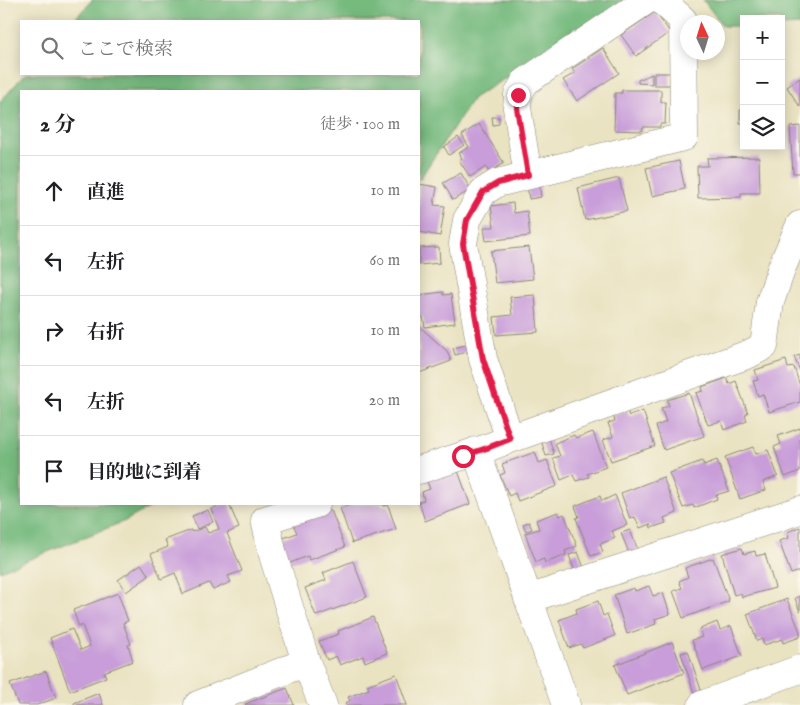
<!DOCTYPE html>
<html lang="ja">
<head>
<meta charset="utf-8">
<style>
	:root { --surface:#fff; --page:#f6f6f6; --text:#202124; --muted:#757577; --line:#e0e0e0 }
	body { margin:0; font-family:"IM FELL English","Noto Serif JP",serif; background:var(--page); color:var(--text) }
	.controls { position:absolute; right:15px; top:15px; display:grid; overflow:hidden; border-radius:0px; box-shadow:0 2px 12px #0003 }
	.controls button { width:45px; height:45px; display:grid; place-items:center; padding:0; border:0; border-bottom:1px solid var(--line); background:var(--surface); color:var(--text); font:25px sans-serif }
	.compass { position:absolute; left:680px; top:15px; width:45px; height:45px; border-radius:50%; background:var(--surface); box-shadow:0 2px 12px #0003; rotate:356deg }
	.stop { position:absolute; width:15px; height:15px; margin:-11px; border:4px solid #e11d48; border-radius:50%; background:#fff }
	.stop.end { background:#e11d48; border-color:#fff; box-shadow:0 1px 5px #0008 }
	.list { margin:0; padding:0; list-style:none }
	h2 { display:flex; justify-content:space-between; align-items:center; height:65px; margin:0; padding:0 20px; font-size:21px }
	h2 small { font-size:16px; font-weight:400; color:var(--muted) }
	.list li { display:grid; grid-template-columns:32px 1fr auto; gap:15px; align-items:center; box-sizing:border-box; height:70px; padding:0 20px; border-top:1px solid var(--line) }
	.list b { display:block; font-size:19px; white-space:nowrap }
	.list em { font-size:16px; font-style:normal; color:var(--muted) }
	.icon { flex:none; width:28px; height:28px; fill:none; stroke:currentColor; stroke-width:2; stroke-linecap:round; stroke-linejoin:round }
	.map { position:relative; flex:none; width:800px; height:705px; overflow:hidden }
	.search { position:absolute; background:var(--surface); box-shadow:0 2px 12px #0003; left:20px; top:20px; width:400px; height:55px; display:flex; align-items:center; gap:12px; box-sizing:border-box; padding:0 18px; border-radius:0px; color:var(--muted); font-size:19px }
	.panel { position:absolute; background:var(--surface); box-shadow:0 2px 12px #0003; left:20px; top:90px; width:400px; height:415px; border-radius:0px }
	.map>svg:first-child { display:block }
	.forest { fill:#76ba7e; stroke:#507254 }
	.building { fill:#c89dd9 }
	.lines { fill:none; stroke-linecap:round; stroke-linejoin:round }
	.street-casing { stroke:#8a8776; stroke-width:29 }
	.street { stroke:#fff; stroke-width:28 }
	.route { stroke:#e11d48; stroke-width:6 }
</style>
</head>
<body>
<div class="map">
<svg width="800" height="705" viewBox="0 0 800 705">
	<rect width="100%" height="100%" fill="#fbf7ec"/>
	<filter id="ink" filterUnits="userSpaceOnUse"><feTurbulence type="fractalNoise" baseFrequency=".02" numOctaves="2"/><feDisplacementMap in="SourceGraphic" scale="10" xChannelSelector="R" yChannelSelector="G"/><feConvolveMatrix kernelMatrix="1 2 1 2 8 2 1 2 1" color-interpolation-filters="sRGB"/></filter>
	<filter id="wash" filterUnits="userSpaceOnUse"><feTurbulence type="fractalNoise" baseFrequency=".0096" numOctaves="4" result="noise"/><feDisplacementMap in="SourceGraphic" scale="20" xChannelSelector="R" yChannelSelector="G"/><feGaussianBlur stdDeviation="1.12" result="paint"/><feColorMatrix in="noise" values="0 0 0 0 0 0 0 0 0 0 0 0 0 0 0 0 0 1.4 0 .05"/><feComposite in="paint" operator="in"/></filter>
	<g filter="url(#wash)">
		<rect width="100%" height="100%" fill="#eae3c2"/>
		<path class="forest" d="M92,0H632L473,98L419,180V91H21V504H156L125,521L0,571V102L25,74H419V21H73Z
			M703,0H800V25L781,26V19H744V26H723Z"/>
		<g id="blocks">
			<path class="building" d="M655,12L670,32L636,56L621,35Z
				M603,48L619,73L577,101L563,80L575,73L572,69Z
				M654,73H670V85H654Z
				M652,74V84L638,83V80Z
				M800,78V107L787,87Z
				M622,90H661V102H666L665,124H660V127H643L642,131L614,130L615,93H622Z
				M740,110H744V123H740Z
				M492,117H499V124L493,125Z
				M479,124L504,163L489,172L486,167L470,177L459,160L462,158L459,153L469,147L462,135Z
				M800,126V173H793L790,127Z
				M458,137L464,145L449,155L444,147Z
				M759,157L760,193H741V197L698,198L697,166H708L707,158Z
				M679,161L685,189L652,196L646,168Z
				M461,173L471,190L453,200L443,183Z
				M619,178L627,211L585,220L578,188Z
				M539,182L541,197L529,199L527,183Z
				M419,184L437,187L434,205L445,206L440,236L419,232Z
				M513,203L514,213L527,211L530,236L486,241L484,227H494L491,206Z
				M439,247L440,263L419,265V248Z
				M529,247L533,279L495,283L491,251Z
				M443,292V295L451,294L455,323L425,327L423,317H419V295Z
				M535,295L538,332L496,335L494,317L512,315L510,297Z
				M419,326L447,351L451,361L419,373Z
				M470,344L471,351L455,355L453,348Z
				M800,355V371L794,357Z
				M786,360L788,368L794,367L800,386V402L769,412L763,394L758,396L753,381L758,380L755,370Z
				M727,378L729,384L736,381L748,413L745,415L747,421L724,430L721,421L708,425L696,393L703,391L702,387Z
				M689,393L704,436L664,450L656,426L666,422L661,408L669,406L667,400Z
				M627,410L629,416L643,411L655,446L611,461L603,440L613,437L608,423L615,421L613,415Z
				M800,428V471L785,477L774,447L781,444L778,436Z
				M593,432L606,467L587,474L589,477L576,481L573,475L561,480L553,458L560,456L555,443L574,435L576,438Z
				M549,438L554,454L546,456L541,440Z
				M753,447L756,454L768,450L778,476L763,482L766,490L740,499L725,457Z
				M535,452L539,463L547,460L557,486L518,501L515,493L509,496L500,475L505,473L502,464Z
				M717,460L729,491L716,495L717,499L694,508L693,505L683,508L669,473L702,461L704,465Z
				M457,468L470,504L425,521L419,502L424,500L422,492L430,489L426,479Z
				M663,477L677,513L664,518L666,523L651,528L650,524L640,528L635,517L630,519L621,493Z
				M615,495L627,525L612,531L615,538L600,544L603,552L591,556L576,518L579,517L575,506L600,496L602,501Z
				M224,504H229L239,528L227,533L242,571L228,576L231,582L213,590L209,583L183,594L175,573L161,579L151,554L168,547L165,540L191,530L192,532L205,527L208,533L219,529L211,509Z
				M353,504H382L383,506L388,505L396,529L352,543L340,508Z
				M208,510L213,522L197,529L192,516Z
				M331,510L345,547L309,560L308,556L290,563L281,539L297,533L293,524Z
				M558,512L560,516L564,514L577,546L565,551L566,555L545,563L544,559L536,562L525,533L539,529L536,520Z
				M529,522L532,529L526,531L523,524Z
				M800,527V571L791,574L779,541L789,538L787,532Z
				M630,530L638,550L629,553L621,533Z
				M742,548L744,554L755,551L756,556L765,554L775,588L742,597L741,593L734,595L722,554Z
				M578,552L584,568L575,572L569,555Z
				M713,558L729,601L683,618L673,591L682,588L679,581L688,577L685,568Z
				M353,561L367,597L316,616L305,588L326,580L323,573Z
				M141,564L149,576L126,592L118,580Z
				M649,586L653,596L663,593L670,614L655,619L656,624L627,634L614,595L634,588L635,591Z
				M118,593L128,621L123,623L131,644L128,645L133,661L104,672L106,677L70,691L50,638L72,629L81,650L90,646L82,625L79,627L73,610Z
				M800,596V612L795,598Z
				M787,599L800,632V637L783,643L782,639L764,645L762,639L757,641L747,614Z
				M598,601L603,616L607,614L615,636L583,648L581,644L569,648L559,620L577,613L576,609Z
				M373,617L387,653L365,662L363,656L340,665L336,656L327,660L319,641L339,634L338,631Z
				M717,622L720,630L731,626L742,656L703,670L692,640L702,637L700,629Z
				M672,642L684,673L627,695L615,665Z
				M688,651L701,690L694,693L681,653Z
				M46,671L56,698L37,705H18L10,684Z
				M396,674L407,705H346L345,703L350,701L348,697L369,689L367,685Z
				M287,688L294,705H246L245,704Z
				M99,693L103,705H74V703Z"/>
		</g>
	</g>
	<g filter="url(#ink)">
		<use href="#blocks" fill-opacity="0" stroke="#8a8776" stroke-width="1"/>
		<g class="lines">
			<g class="street-casing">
				<path id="street" d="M528,175L517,108L518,95L525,82L647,0
					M510,439L483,359L463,244L467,220L483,192L497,183L684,137L683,20L661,0
					M476,451L566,705
					M419,470L487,448L510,439L749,354L764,346L770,302L782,267L800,225
					M528,599L800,510
					M306,662L323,705
					M198,705L306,662L273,555L265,520L316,504
					M702,705L800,669"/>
			</g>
			<use href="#street" class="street"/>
		</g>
	</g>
	<g class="lines" filter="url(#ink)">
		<path class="route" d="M463,456L487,448L510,439L483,359L463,244L467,220L483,192L498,183L528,175L517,108L518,95"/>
	</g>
</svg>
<div class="controls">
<button>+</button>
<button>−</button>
<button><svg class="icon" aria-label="layers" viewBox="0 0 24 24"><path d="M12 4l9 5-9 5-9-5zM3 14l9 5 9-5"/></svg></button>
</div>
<svg class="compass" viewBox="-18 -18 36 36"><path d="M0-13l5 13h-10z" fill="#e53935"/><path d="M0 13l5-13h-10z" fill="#757577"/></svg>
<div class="stop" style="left:463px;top:456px"></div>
<div class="stop end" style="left:518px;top:95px"></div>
<div class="search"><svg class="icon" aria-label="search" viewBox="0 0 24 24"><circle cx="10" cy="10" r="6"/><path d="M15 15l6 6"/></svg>ここで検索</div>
<section class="panel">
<h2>2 分<small>徒歩 · 100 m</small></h2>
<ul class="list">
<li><svg class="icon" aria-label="ahead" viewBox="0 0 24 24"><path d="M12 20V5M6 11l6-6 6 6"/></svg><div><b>直進</b></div><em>10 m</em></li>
<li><svg class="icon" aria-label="left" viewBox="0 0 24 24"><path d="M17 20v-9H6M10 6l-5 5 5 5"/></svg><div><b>左折</b></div><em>60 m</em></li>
<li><svg class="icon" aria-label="right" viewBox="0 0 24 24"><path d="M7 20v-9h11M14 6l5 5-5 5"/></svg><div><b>右折</b></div><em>10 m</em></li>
<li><svg class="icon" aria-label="left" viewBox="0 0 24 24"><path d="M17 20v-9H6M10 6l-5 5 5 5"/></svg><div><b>左折</b></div><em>20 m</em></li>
<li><svg class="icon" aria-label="arrive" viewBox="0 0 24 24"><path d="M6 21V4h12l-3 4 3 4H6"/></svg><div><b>目的地に到着</b></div></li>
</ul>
</section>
</div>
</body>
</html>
